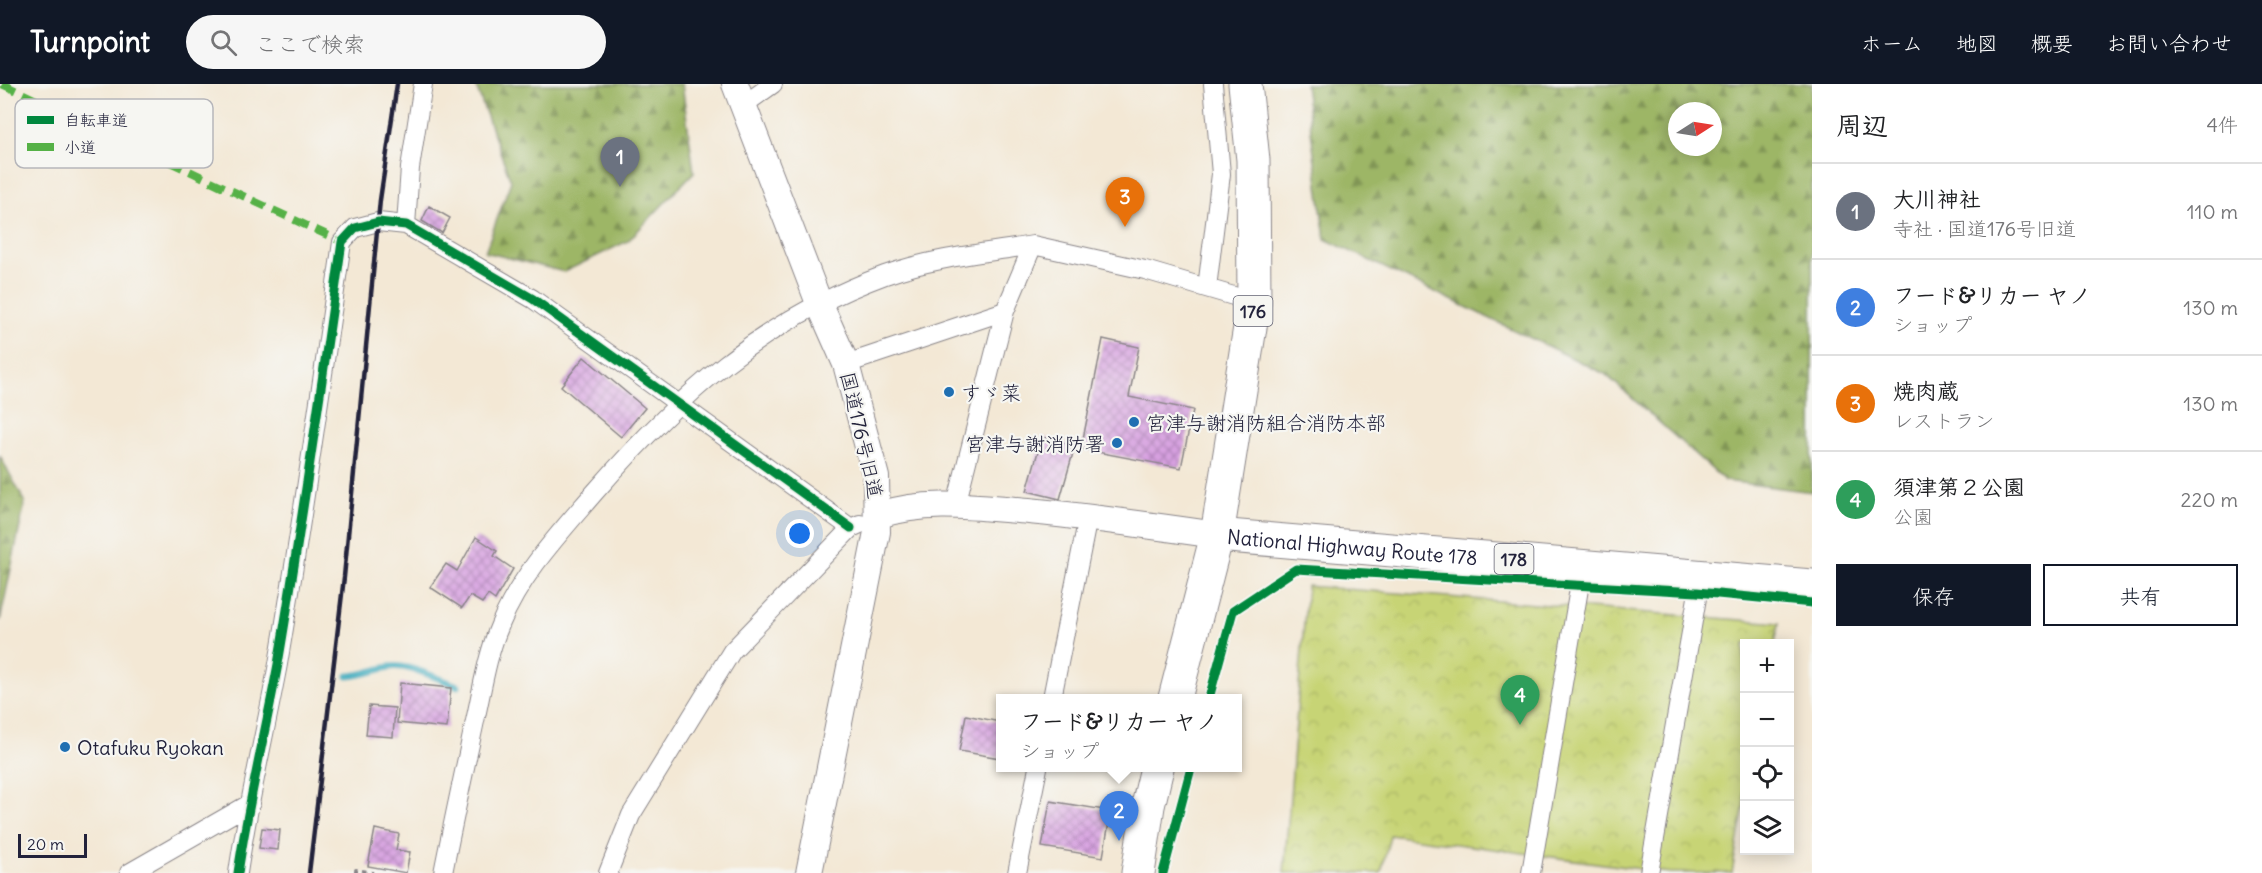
<!DOCTYPE html>
<html lang="ja">
<head>
<meta charset="utf-8">
<style>
	:root { --surface:#fff; --page:#f6f6f6; --text:#202124; --muted:#757577; --line:#e0e0e0; --accent:#111827 }
	body { margin:0; font-family:Delius,"Klee One",sans-serif; background:var(--page); color:var(--text) }
	.controls { position:absolute; right:18px; bottom:18px; display:grid; overflow:hidden; border-radius:0px; box-shadow:0 3px 15px #0003 }
	.controls button { width:54px; height:54px; display:grid; place-items:center; padding:0; border:0; border-bottom:2px solid var(--line); background:var(--surface); color:var(--text); font:30px sans-serif }
	.compass { position:absolute; left:1668px; top:18px; width:54px; height:54px; border-radius:50%; background:var(--surface); box-shadow:0 3px 15px #0003; rotate:78deg }
	.scale { position:absolute; left:18px; bottom:15px; width:69px; box-sizing:border-box; padding-left:6px; border:3px solid #22223b; border-top:0; font-size:16px; line-height:21px; white-space:nowrap; color:#22223b; -webkit-text-stroke:4px #f6f6f2; paint-order:stroke }
	.you { position:absolute; left:800px; top:450px; width:21px; height:21px; margin:-15px; border:4px solid #fff; border-radius:50%; background:#1a73e8; box-shadow:0 0 0 9px #1a73e833 }
	.badge { display:grid; place-items:center; width:39px; height:39px; border-radius:50%; background:var(--accent); color:#fff; font-size:20px; font-weight:700 }
	.pin { position:absolute; translate:-50% -50px; filter:drop-shadow(0 2px 3px #0008) }
	.pin::after { content:''; position:absolute; top:32px; width:21px; height:18px; background:inherit; clip-path:polygon(0 0,100% 0,50% 100%) }
	.popup { position:absolute; left:996px; top:610px; width:246px; height:78px; box-sizing:border-box; display:grid; place-content:center; border-radius:0px; background:var(--surface); filter:drop-shadow(0 2px 4px #0005); font-size:20px; white-space:nowrap; color:var(--muted) }
	.popup b { font-size:22px; color:var(--text) }
	.popup::after { content:''; position:absolute; left:50%; top:100%; margin-left:-12px; border:12px solid transparent; border-top-color:var(--surface) }
	.list { margin:0; padding:0; list-style:none }
	h2 { display:flex; justify-content:space-between; align-items:center; height:78px; margin:0; padding:0 24px; font-size:26px }
	h2 small { font-size:20px; font-weight:400; color:var(--muted) }
	.list li { display:grid; grid-template-columns:39px 1fr auto; gap:18px; align-items:center; box-sizing:border-box; height:96px; padding:0 24px; border-top:2px solid var(--line) }
	.list b { display:block; font-size:22px; white-space:nowrap }
	.list p { margin:0; font-size:20px; white-space:nowrap; color:var(--muted) }
	.list em { font-size:20px; font-style:normal; color:var(--muted) }
	.actions { display:flex; gap:12px; padding:18px 24px }
	.actions a { flex:1; padding:14px 0; border:2px solid var(--accent); border-radius:0px; text-align:center; font-size:21px; color:var(--accent) }
	.actions .main { background:var(--accent); color:#fff }
	.icon { flex:none; width:33px; height:33px; fill:none; stroke:currentColor; stroke-width:2; stroke-linecap:round; stroke-linejoin:round }
	.map { position:relative; flex:none; width:1812px; height:789px; overflow:hidden }
	header { display:flex; align-items:center; gap:36px; box-sizing:border-box; height:84px; padding:0 30px; background:var(--accent); color:#fff }
	header strong { font-size:28px }
	nav { display:flex; gap:33px; margin-inline-start:auto; font-size:21px }
	.search { width:420px; height:54px; background:var(--page); display:flex; align-items:center; gap:15px; box-sizing:border-box; padding:0 21px; border-radius:33px; color:var(--muted); font-size:22px }
	main { display:flex }
	aside { flex:1; background:var(--surface) }
	.map>svg:first-child { display:block }
	.forest { fill:url(#forest-firs); stroke:#606c50; stroke-width:1.5; fill-rule:evenodd }
	.park { fill:url(#park-crowns); stroke:#747b58; stroke-width:1.5 }
	.lines { fill:none; stroke-linecap:round; stroke-linejoin:round }
	.stream { stroke:#3fabbd; stroke-width:7 }
	.building { fill:url(#building-cross-hatch) }
	.street-casing { stroke:#8a8588; stroke-width:20 }
	.secondary-casing { stroke:#8a8588; stroke-width:28 }
	.highway-casing { stroke:#8a8588; stroke-width:35 }
	.path { stroke:#8a8588; stroke-width:4; stroke-dasharray:4.5 4.5; stroke-linecap:butt }
	.street { stroke:#fff; stroke-width:18 }
	.secondary { stroke:#fff; stroke-width:26 }
	.highway { stroke:#fff; stroke-width:33 }
	.rail { stroke:#22223b; stroke-width:4.5 }
	.quiet { stroke:#55b146; stroke-width:8; stroke-dasharray:15 8; stroke-linecap:butt }
	.cycleway-casing { stroke:#f6f6f2; stroke-width:13 }
	.cycleway { stroke:#00873e; stroke-width:9 }
	.poi-dot { fill:#1f6fb2; stroke:#f6f6f2; stroke-width:2 }
	.labels { text-anchor:middle; dominant-baseline:central; stroke-width:4.5; stroke-linejoin:round; paint-order:stroke }
	.shield { fill:#f6f6f2; stroke:#626272; stroke-width:1.5 }
	.shield-label { font-size:18px; font-weight:bold; fill:#22223b }
	.poi-label { font-size:20px; fill:#22223b; stroke:#f6f6f2; text-anchor:start }
	.street-label { font-size:20px; fill:#22223b; stroke:#f6f6f2 }
	.key { fill:#f6f6f2; stroke:#b6b6bb; stroke-width:1.5 }
	.key-label { font-size:16px; fill:#22223b }
</style>
</head>
<body>
<header>
<strong>Turnpoint</strong>
<div class="search"><svg class="icon" aria-label="search" viewBox="0 0 24 24"><circle cx="10" cy="10" r="6"/><path d="M15 15l6 6"/></svg>ここで検索</div>
<nav><a>ホーム</a><a>地図</a><a>概要</a><a>お問い合わせ</a></nav>
</header>
<main>
<div class="map">
<svg width="1812" height="789" viewBox="0 0 1812 789">
	<defs>
		<pattern id="forest-firs" width="22" height="20" patternUnits="userSpaceOnUse" patternTransform="scale(1.5)"><rect width="22" height="20" fill="#9db666"/><path d="M5 1l3.5 6h-7zM16 11l3.5 6h-7z" fill="#809455"/></pattern>
		<pattern id="park-crowns" width="20" height="18" patternUnits="userSpaceOnUse" patternTransform="scale(1.5)"><rect width="20" height="18" fill="#c7d475"/><path d="M2 6a3 3 0 1 1 6 0M12 15a3 3 0 1 1 6 0" fill="none" stroke="#abb666"/></pattern>
		<pattern id="building-cross-hatch" width="8" height="8" patternUnits="userSpaceOnUse" patternTransform="scale(1.5)"><rect width="8" height="8" fill="#d7a0e0"/><path d="M0 0l8 8M0 8l8-8" fill="none" stroke="#ae82b7"/></pattern>
	</defs>
	<rect width="100%" height="100%" fill="#f6f6f2"/>
	<filter id="ink" filterUnits="userSpaceOnUse"><feTurbulence type="fractalNoise" baseFrequency=".0167" numOctaves="2"/><feDisplacementMap in="SourceGraphic" scale="12" xChannelSelector="R" yChannelSelector="G"/><feConvolveMatrix kernelMatrix="1 2 1 2 8 2 1 2 1" color-interpolation-filters="sRGB"/></filter>
	<filter id="wash" filterUnits="userSpaceOnUse"><feTurbulence type="fractalNoise" baseFrequency=".008" numOctaves="4" result="noise"/><feDisplacementMap in="SourceGraphic" scale="24" xChannelSelector="R" yChannelSelector="G"/><feGaussianBlur stdDeviation="1.35" result="paint"/><feColorMatrix in="noise" values="0 0 0 0 0 0 0 0 0 0 0 0 0 0 0 0 0 1.4 0 .05"/><feComposite in="paint" operator="in"/></filter>
	<g filter="url(#wash)">
		<rect width="100%" height="100%" fill="#f3e8d5"/>
		<path class="forest" d="M475,0H682L694,88L628,157L564,188L485,168L511,97Z
			M1305,0H1812V408L1725,397L1605,290L1325,155ZM1677,27H1713V63H1677Z
			M0,372L25,418L0,537Z"/>
		<path class="park" d="M1307,502L1779,539L1775,559L1744,560V722L1732,789H1670L1390,751L1381,789H1284Z"/>
		<g class="lines">
			<path class="stream" d="M348,592C364,591 374,586 389,583C407,579 441,596 458,602"/>
		</g>
		<g id="blocks">
			<path class="building" d="M429,122L450,134L442,149L422,137Z
				M1103,255L1139,263L1129,313L1193,326L1181,384L1081,365Z
				M584,273L645,324L621,353L561,302Z
				M1042,353L1075,362L1060,415L1027,407Z
				M476,453L497,467L494,472L513,485L495,516L488,511L482,519L470,512L462,524L430,503L446,480L457,487Z
				M400,599L451,604L447,644L397,639Z
				M369,622L395,624L393,653L366,651Z
				M966,631L1000,638V674L959,667Z
				M1050,717L1111,727L1103,773L1042,763Z
				M262,744L280,746L278,766L259,764Z
				M375,745L399,750L396,766L410,768L406,789L368,782Z"/>
		</g>
	</g>
	<g filter="url(#ink)">
		<use href="#blocks" fill-opacity="0" stroke="#8a8588" stroke-width="1.5"/>
		<g class="lines">
			<g class="street-casing">
				<path id="street" d="M742,22L773,0
					M406,141L410,84L423,0
					M1033,161L1145,186L1254,218
					M1207,204L1221,90L1213,0
					M846,280L1005,227
					M1052,614L1088,433
					M129,789L251,719
					M238,789C248,719 265,650 278,580C302,439 322,299 342,158L355,144L378,138L406,141L533,215L851,444
					M443,789C453,738 464,688 475,637C482,606 487,571 500,541C521,490 559,450 595,408C681,310 760,237 885,191C932,174 984,169 1033,161L1005,227L956,421
					M608,789L631,731L732,567L851,444L860,440
					M1017,789L1038,684
					M1531,789L1583,481
					M1649,789L1701,491"/>
			</g>
			<g class="secondary-casing">
				<path id="secondary" d="M735,0L819,219L846,280L876,393L877,448L809,789
					M879,431C929,415 977,423 1029,427C1092,433 1154,442 1217,451"/>
			</g>
			<g class="highway-casing">
				<g id="highway">
					<path id="s1" d="M1217,451L1812,502"/>
					<path d="M1175,614L1217,451L1254,218L1253,76L1245,0"/>
					<path d="M1138,789L1148,722L1157,684"/>
				</g>
			</g>
			<path class="path" d="M356,789V786L373,789"/>
			<use href="#street" class="street"/>
			<use href="#secondary" class="secondary"/>
			<use href="#highway" class="highway"/>
			<path class="rail" d="M309,789L344,493L380,116L397,0"/>
			<path class="quiet" d="M2,0L342,158"/>
			<g class="cycleway-casing">
				<path id="cycleway" d="M1209,614L1233,527L1296,485L1697,508L1812,519
					M238,789C248,719 265,650 278,580C302,439 322,299 342,158L355,144L378,138L406,141L533,215L851,444
					M1163,789L1191,684"/>
			</g>
			<use href="#cycleway" class="cycleway"/>
		</g>
	</g>
	<g class="poi-dot">
		<circle cx="949" cy="308" r="6"/>
		<circle cx="1134" cy="338" r="6"/>
		<circle cx="1117" cy="359" r="6"/>
		<circle cx="65" cy="663" r="6"/>
	</g>
	<g class="labels">
		<g class="shield">
			<rect x="1233.5" y="212" width="39" height="30" rx="4.5"/>
			<rect x="1494.5" y="460" width="39" height="30" rx="4.5"/>
		</g>
		<g class="shield-label">
			<text x="1253" y="227">176</text>
			<text x="1514" y="475">178</text>
		</g>
		<g class="poi-label">
			<text x="961" y="308">すゞ菜</text>
			<text x="1146" y="338">宮津与謝消防組合消防本部</text>
			<text x="1105" y="359" text-anchor="end">宮津与謝消防署</text>
			<text x="77" y="663">Otafuku Ryokan</text>
		</g>
		<g class="street-label">
			<text transform="translate(862 351) rotate(77)">国道176号旧道</text>
			<text stroke="none"><textPath href="#s1" startOffset="136">National Highway Route 178</textPath></text>
		</g>
	</g>
	<rect x="15" y="15" width="198" height="69" rx="9" class="key"/>
	<rect x="27" y="32" width="27" height="8" fill="#00873e"/>
	<rect x="27" y="59" width="27" height="8" fill="#55b146"/>
	<g class="key-label">
		<text x="64" y="42">自転車道</text>
		<text x="64" y="69">小道</text>
	</g>
</svg>
<div class="controls">
<button>+</button>
<button>−</button>
<button><svg class="icon" aria-label="locate" viewBox="0 0 24 24"><circle cx="12" cy="12" r="6"/><path d="M12 2v4M12 18v4M2 12h4M18 12h4"/></svg></button>
<button><svg class="icon" aria-label="layers" viewBox="0 0 24 24"><path d="M12 4l9 5-9 5-9-5zM3 14l9 5 9-5"/></svg></button>
</div>
<svg class="compass" viewBox="-18 -18 36 36"><path d="M0-13l5 13h-10z" fill="#e53935"/><path d="M0 13l5-13h-10z" fill="#757577"/></svg>
<div class="scale">20 m</div>
<div class="you"></div>
<div class="pin badge" style="left:620px;top:103px;background:#6b7280">1</div>
<div class="pin badge" style="left:1119px;top:757px;background:#3f7fe0">2</div>
<div class="popup"><b>フード&amp;リカー ヤノ</b>ショップ</div>
<div class="pin badge" style="left:1125px;top:143px;background:#e8710a">3</div>
<div class="pin badge" style="left:1520px;top:641px;background:#2e9e5b">4</div>
</div>
<aside>
<h2>周辺<small>4件</small></h2>
<ul class="list">
<li><span class="badge" style="background:#6b7280">1</span><div><b>大川神社</b><p>寺社 · 国道176号旧道</p></div><em>110 m</em></li>
<li><span class="badge" style="background:#3f7fe0">2</span><div><b>フード&amp;リカー ヤノ</b><p>ショップ</p></div><em>130 m</em></li>
<li><span class="badge" style="background:#e8710a">3</span><div><b>焼肉蔵</b><p>レストラン</p></div><em>130 m</em></li>
<li><span class="badge" style="background:#2e9e5b">4</span><div><b>須津第２公園</b><p>公園</p></div><em>220 m</em></li>
</ul>
<div class="actions"><a class="main">保存</a><a>共有</a></div>
</aside>
</main>
</body>
</html>
